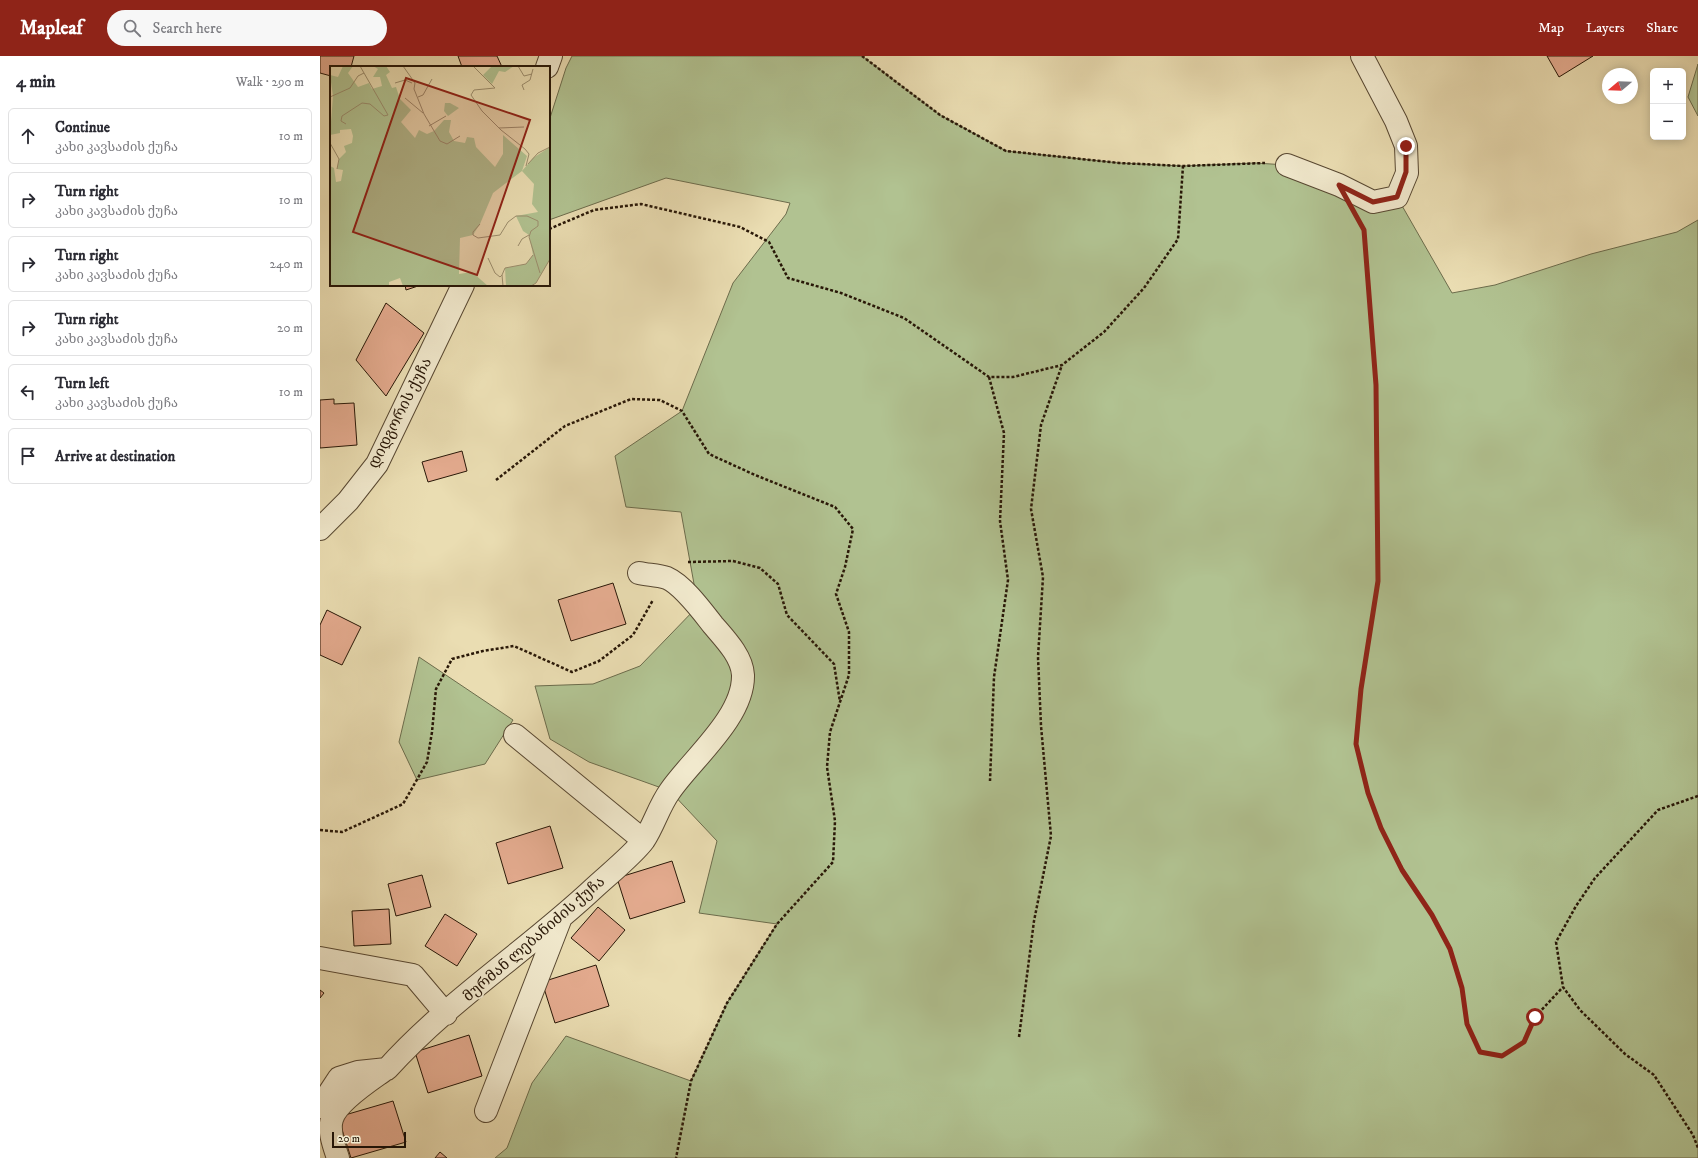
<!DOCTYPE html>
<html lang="en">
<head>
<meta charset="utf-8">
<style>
	:root { --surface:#fff; --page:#f7f7f7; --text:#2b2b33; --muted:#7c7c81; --line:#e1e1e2; --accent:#8f2418 }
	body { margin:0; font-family:"IM FELL DW Pica","Noto Serif Georgian",serif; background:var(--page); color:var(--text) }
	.controls { position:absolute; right:12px; top:12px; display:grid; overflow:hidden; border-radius:6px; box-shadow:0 2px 10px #0003 }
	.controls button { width:36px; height:36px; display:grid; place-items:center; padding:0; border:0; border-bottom:1px solid var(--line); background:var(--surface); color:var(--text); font:20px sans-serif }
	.compass { position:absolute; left:1282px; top:12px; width:36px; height:36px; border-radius:50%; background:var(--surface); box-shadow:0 2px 10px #0003; rotate:251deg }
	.scale { position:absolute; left:12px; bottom:10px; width:74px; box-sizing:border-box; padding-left:4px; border:2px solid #281707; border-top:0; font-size:11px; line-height:14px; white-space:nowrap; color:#281707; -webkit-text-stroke:3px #f1e9cd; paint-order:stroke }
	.stop { position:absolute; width:12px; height:12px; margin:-9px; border:3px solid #8f2418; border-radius:50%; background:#fff }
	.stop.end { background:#8f2418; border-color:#fff; box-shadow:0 1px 4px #0008 }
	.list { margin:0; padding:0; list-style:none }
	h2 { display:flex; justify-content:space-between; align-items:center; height:52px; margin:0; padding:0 16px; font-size:17px }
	h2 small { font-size:13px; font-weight:400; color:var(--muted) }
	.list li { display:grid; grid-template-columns:26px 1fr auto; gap:12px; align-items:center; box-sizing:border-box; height:56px; margin:0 8px 8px; padding:0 8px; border:1px solid var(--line); border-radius:6px }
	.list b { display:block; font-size:15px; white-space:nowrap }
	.list p { margin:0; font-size:13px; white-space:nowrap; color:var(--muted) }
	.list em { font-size:13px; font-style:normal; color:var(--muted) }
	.icon { flex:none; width:22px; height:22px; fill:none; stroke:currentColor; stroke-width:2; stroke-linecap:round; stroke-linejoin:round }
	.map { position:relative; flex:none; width:1378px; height:1102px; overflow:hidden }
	header { display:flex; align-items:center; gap:24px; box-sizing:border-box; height:56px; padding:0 20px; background:var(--accent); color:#fff }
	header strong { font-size:19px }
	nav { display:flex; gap:22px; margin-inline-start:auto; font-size:14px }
	.search { width:280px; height:36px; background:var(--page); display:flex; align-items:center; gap:10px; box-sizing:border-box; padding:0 14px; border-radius:22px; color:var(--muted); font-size:15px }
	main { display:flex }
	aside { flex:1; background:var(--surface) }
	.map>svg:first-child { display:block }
	.green { fill:#b1c291; stroke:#6c6c4c }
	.building { fill:#e5ac90; stroke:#281707 }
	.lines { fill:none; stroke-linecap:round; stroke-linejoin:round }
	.minor-casing { stroke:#584832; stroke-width:24 }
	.path { stroke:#281707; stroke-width:2.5; stroke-dasharray:3 2; stroke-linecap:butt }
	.minor { stroke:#f1e9cd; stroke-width:22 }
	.route { stroke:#8f2418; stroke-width:5 }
	.labels { text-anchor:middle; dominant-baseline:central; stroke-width:4; stroke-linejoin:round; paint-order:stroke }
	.street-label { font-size:15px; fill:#281707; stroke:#f1e9cd }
	.inset-road { fill:none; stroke:#9c8e6e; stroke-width:1 }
	.view { fill:#8f2418; fill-opacity:0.15; stroke:#8f2418; stroke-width:2 }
	.inset-edge { fill:none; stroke:#281707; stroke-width:2 }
</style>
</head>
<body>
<header>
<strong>Mapleaf</strong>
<div class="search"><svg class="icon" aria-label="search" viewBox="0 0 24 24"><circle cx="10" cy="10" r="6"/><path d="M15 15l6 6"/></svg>Search here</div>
<nav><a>Map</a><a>Layers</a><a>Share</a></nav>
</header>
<main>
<aside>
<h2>4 min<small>Walk · 290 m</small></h2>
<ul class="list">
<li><svg class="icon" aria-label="ahead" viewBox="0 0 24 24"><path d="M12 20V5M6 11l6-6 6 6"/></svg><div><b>Continue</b><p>კახი კავსაძის ქუჩა</p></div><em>10 m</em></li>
<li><svg class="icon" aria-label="right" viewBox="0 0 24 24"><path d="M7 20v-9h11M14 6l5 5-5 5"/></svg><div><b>Turn right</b><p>კახი კავსაძის ქუჩა</p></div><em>10 m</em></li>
<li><svg class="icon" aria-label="right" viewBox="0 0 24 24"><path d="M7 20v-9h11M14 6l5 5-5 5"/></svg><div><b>Turn right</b><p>კახი კავსაძის ქუჩა</p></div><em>240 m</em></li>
<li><svg class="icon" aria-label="right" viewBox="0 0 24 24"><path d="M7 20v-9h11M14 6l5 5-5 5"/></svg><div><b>Turn right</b><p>კახი კავსაძის ქუჩა</p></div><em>20 m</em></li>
<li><svg class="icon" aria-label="left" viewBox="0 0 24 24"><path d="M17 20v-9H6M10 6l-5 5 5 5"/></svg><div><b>Turn left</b><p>კახი კავსაძის ქუჩა</p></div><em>10 m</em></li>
<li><svg class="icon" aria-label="arrive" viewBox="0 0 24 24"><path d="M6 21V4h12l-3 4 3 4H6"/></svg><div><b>Arrive at destination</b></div></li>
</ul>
</aside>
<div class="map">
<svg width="1378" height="1102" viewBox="0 0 1378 1102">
	<rect width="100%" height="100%" fill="#eaddb2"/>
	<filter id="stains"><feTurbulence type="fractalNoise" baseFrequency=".005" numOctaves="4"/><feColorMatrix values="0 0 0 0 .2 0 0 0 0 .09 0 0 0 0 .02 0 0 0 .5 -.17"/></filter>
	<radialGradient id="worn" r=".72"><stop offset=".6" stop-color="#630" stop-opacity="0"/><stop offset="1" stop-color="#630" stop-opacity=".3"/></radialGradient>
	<path class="green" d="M252,0H542L620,59L686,95L799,107L863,110L935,107L967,109L1077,141L1132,237L1175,229L1271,198L1357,176L1378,164V1102H175L187,1092L212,1027L246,980L371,1025L407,947L457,868L379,857L397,785L350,735L269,706L230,683L215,630L273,628L320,610L378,550L361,456L306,451L295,400L362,355L413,227L466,158L470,147L346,122L229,164V65L246,12Z
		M1378,8V60L1368,41Z
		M99,601L193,664L165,708L97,724L79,686Z"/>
	<path class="building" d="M0,0H34L31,11H11V20L0,17Z
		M138,0H177L182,11H142Z
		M1227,0H1273L1239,21Z
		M85,229H101L86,234Z
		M66,247L104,277L66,340L36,304Z
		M14,343V348L34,347L37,389L0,392V344Z
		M142,395L147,415L108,426L102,406Z
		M293,527L306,568L251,585L238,544Z
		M7,554L41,571L22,609L0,599V569Z
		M230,770L243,812L188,828L176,787Z
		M352,805L365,846L310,863L297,822Z
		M102,819L111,851L76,860L68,828Z
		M278,851L305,874L279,905L251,882Z
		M69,853L71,888L34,890L32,855Z
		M125,858L157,878L137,910L105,890Z
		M276,909L289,950L235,967L222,926Z
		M0,934L4,937L0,942Z
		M149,979L162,1020L108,1037L95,996Z
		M73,1045L86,1086L31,1102L18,1061Z
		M120,1096L127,1102H115Z"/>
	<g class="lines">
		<g class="minor-casing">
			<path id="minor" d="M227,11L231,0
				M967,109L1019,129L1053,146L1077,141L1087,117L1086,90L1076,65L1042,0
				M0,473L28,445L57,408L143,229
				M195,679L323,784
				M0,902L93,919L126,958
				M0,1051L19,1022L38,1016L67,1013C128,945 208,894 274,832C288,819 314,798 324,784C334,769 339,750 350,735C372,703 424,661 423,619C422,600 404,582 393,569C382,555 363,529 347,522C338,519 328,519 319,517
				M166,1055L240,864
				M18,1102C14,1090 8,1075 12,1063C17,1045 51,1024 66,1013"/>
		</g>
		<path class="path" d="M542,0L620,59L686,95L799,107L863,110L945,107
			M1040,167L1044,173L1056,329L1058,525L1041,633L1036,688L1048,737L1061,772L1083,814L1112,859L1130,893L1142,932L1147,969L1160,996L1182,1000L1203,986L1215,961L1243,931
			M229,173L274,154L321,148L420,171L449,186L468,222L521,237L584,262L669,321H693L742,309L784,276L824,232L858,183L863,110
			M669,321L684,377L680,465L688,524L674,621L670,725
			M176,424L245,370L311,343L340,344L362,355L389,398L435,419L515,451L533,473L525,511L516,538L529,576V619L510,676L507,711L515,765L513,806L457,868L407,947L371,1025L356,1102
			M368,506L413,505L440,512L458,528L467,559L514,608L520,646
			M1378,740L1338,754L1275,822L1256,850L1236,886L1243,931L1260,954L1305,998L1334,1019L1373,1079L1378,1092
			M0,774L22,776L83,748L107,706L112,676L116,633L132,603L163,595L194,590L252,616L279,605L313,579L333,544
			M699,981L714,865L731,780L721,670L718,601L723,521L711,453L721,369L742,309"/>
		<use href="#minor" class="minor"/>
	</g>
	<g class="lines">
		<path class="route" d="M1086,90V116L1077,141L1053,146L1019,129L1044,174L1056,329L1058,525L1041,633L1036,688L1048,737L1061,772L1082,814L1112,859L1130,893L1142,932L1147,968L1160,996L1182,1000L1204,986L1215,961"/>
	</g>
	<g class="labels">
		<g class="street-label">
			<text transform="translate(80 357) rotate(-63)">დიდგორის ქუჩა</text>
			<text transform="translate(214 883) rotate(-41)">მურმან ლებანიძის ქუჩა</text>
		</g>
	</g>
	<g transform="translate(10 10)">
		<rect width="220" height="220" fill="#eaddb2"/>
		<path d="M13,0H23L18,7L28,21L39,17L42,23L52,20L50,11H43L48,3L43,0H56L60,6L56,9L62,22L66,21L70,33L81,44L71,56L85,72L89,64L97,68L104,65L114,54H121L119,66L124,75L135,77L137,71L144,72L146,81L165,101L173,88V69L197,90L192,105L163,127L150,158L143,169L130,172L129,208L142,206L158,220H73L70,212L59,216V220H0V100L4,102L6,116L11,115L13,104L7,103L9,93L16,86L14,80L22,77L23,70L21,63L10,64V67L0,69L3,30L0,9L8,11ZM162,0H184L175,6L169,5L162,18L153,9ZM115,37H120L129,42L118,50L114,45ZM220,81V193L206,217L201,220H176L175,202L196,198L203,189L199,169L193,165L186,150L208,146L202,138L204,118L192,105L203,92Z" fill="#b1c291"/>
		<path class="inset-road" d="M73,0L85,17L84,23L94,48L110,75L117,78L130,70M143,0L165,22L144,24L141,29L152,45L171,64L195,83L199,88L196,100M188,0L194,10L202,8M65,17L75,14L82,17M194,24L192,19L200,14L203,3M0,31L20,22L28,10L34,7M88,31L93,29L102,13M75,32L93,47M16,58L11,55L12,50L32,37L40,38L54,50L58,49L30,0M99,60L116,50M169,62L194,61M0,77L9,93L7,103M198,98L208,87L220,81M150,158L143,166V169L148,172L170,169L178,156L186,150H197L208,155V160L201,165L199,171L210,207M188,180L192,173L199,169M158,192L165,207L170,211L172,209M173,220L172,209L175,202L196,198L203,189M201,220L206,217L220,193"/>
		<path class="view" d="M76,12L200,54L147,209L23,166Z"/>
		<rect width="220" height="220" class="inset-edge"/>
	</g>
	<rect width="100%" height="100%" filter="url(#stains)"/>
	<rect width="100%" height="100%" fill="url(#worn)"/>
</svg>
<div class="controls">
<button>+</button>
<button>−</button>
</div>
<svg class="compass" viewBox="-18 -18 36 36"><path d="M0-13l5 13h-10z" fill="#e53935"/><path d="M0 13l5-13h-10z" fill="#7c7c81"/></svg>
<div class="scale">20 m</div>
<div class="stop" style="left:1215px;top:961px"></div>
<div class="stop end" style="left:1086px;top:90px"></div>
</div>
</main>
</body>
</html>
